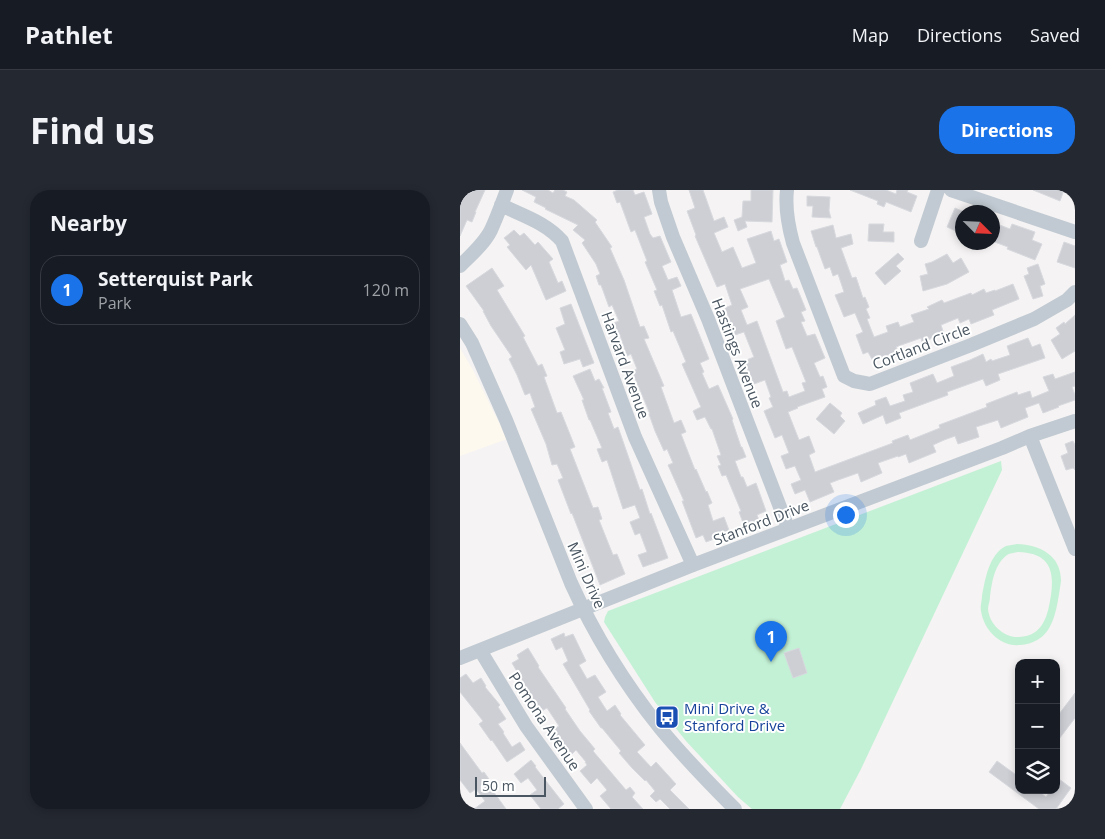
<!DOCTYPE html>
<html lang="en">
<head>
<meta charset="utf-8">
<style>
	:root { --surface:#171b24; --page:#242831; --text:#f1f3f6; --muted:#9ea1a6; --line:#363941; --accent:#1a73e8 }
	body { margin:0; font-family:"Open Sans",sans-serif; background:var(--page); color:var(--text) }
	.controls { position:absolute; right:15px; bottom:15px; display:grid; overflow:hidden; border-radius:10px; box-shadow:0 2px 8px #0003 }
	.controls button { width:45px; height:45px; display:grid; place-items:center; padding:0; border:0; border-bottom:1px solid var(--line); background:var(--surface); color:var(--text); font:25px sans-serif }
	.compass { position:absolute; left:495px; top:15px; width:45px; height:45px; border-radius:50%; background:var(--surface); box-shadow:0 2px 8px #0003; rotate:114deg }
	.scale { position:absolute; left:15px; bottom:12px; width:71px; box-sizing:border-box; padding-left:5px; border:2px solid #4a5661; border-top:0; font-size:14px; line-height:18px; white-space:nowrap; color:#4a5661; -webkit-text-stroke:4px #fff; paint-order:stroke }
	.you { position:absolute; left:385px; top:324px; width:18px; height:18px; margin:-12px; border:4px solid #fff; border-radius:50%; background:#1a73e8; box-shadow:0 0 0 8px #1a73e833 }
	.badge { display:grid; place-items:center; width:32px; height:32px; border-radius:50%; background:var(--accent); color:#fff; font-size:16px; font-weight:700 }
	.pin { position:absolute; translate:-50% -41px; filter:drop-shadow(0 1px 2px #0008) }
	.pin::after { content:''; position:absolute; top:26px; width:18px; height:15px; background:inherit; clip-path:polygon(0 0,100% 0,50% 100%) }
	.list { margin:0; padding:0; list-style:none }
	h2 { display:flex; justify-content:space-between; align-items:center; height:65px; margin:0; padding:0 20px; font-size:21px }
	h2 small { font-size:16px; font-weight:400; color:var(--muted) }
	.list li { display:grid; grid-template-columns:32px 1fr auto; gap:15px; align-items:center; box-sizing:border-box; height:70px; margin:0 10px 10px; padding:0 10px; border:1px solid var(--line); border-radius:20px }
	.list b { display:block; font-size:19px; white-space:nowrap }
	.list p { margin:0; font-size:16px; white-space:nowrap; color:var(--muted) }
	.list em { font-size:16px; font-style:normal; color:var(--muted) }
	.icon { flex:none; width:28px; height:28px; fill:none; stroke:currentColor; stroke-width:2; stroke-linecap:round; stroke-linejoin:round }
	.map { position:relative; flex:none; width:615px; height:619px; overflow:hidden; border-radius:20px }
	header { display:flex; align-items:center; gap:30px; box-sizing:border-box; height:70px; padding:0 25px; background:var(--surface); border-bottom:1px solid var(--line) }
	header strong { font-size:24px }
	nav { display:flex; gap:28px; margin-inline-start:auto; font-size:18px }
	.intro { display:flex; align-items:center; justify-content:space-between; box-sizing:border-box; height:120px; padding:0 30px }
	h1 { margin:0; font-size:35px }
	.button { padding:12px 22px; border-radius:20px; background:var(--accent); color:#fff; font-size:18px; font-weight:700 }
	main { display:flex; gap:30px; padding:0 30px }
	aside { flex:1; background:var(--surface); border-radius:20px; box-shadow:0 2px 8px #0003 }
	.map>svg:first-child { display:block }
	.commercial { fill:#fdf9ef }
	.green { fill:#c3f1d5; fill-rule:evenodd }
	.building { fill:#cdcfd5; stroke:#d7d9de; fill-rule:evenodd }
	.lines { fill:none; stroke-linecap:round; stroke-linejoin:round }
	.minor { stroke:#c1cad2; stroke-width:14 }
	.labels { text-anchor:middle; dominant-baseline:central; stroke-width:4; stroke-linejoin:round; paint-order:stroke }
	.street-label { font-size:15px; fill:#4a5661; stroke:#fff }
	.transit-label { font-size:15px; fill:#164399; stroke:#fff; text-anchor:start }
</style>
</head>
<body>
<header>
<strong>Pathlet</strong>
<nav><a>Map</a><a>Directions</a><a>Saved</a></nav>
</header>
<div class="intro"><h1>Find us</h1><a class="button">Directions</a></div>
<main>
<aside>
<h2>Nearby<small></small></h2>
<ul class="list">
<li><span class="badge">1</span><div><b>Setterquist Park</b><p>Park</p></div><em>120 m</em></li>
</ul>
</aside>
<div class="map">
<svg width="615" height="619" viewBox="0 0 615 619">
	<rect width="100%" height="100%" fill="#f5f3f3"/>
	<path class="commercial" d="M0,158L13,180L47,249L0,266Z"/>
	<path class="green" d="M541,271L542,280L401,579L380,619H292L278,607L226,551L195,512L144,432L145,427L148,421Z
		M557,354C580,355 601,365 601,391C600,398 599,404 598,410C594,433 587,453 560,455C540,457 524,440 521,421C520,416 522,411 522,406C525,390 529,364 546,356C549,355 554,355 557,354ZM558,362C587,363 595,377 591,405C588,424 584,446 559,447C544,448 529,434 528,419C528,415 530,411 530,407C532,392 534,375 547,365C550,363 554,363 558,362Z"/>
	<path class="building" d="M0,0H5L11,3L13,0H25L15,22H16L12,32L7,30L0,46Z
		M62,0H88L93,3L95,0H103L107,2L105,6L114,10L137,30L135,32L152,57L150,58L164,90L180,137L184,136L189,148L184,149L204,196L201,197L214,233L221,230L226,242L221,244L235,280L236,279L246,302L247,301L252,313L248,315L253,331L264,327L270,343L246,352L243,345L236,348L222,311H224L208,275L213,273L207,259L204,261L195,241L189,224H190L172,181L177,179L171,164L167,166L159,142L158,143L154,133L159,131L152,115L149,117L141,95H139L136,86L140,84L136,74L122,53L125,50L113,40L118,35L85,19L86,18L74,12L76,7Z
		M158,0H173L175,5L184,2L192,24L184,27L190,44L193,48L200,46L211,72L202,76L208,90L217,87L221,96L212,100L221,127L231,124L249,169L240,173L244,182L242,183L249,199L258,195L273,229L272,230L281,257H282L286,267L275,271L281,287H283L287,297L296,293L306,321L297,325L300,333L285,338L279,322L281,321L266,285L262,286L258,276L261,275L257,266L261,265L252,239H251L245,227L237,230L233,221L241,217L222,174L226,172L213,141L211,142L202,115L200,116L194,101L197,100L185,72L187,71L175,40L171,42L160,12L157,13L153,2Z
		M229,0H243L254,31L264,27L268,37L254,43L262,62L273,57L282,78L296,73L287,49L311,41L314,51L319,49L327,72L320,75L325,91L329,90L333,99L337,98L346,120L341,122L345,131L341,132L347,146L355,144L365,168L354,173L360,187L363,186L367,197L362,199L365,207L337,217L338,218L328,222L339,250L349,246L355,262L349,265L355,282L433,253L432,251L448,245L450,250L480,238L479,235L527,217L526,214L557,202L558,205L570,201L572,208L589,201L583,187L593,184L595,189L615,182V196L612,197L615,205V210L598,216L599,217L583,223L579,213L565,218L568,227L541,238L538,230L516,237L519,247L498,254L495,246L484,250L473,255L476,262L449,273L446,264L438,267V266L418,273L422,283L401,292L398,283L378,290L370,293L374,302L350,312L345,300L335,304L331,294L341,290L335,276L326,279L321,266L329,263L322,245L315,248L304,221L313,217L309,208L311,207L305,190L294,194L284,171L294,167L284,142L275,145L271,136H272L265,118L272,115L265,94L257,97L235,46L236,45L227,21L235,18ZM309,89L325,127L316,131L326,159L332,157L346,192L342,193L345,201L329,207L327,201L323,202L297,131L287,135L281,120L288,117L280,99Z
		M291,0H313L312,32L285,31L287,37L278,41L274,30L282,27L283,11H291Z
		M390,0H426L436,4L437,0H448L447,2L457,6L451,22L426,12L424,17L417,14L418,11Z
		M573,0H604L600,11Z
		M347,6L370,7L369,21L371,28L352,27L353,16H347Z
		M495,18L502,21V44L487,37Z
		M532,32L550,39L552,34L575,42L572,50L582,54L575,70L547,59L548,57L532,51Z
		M409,34H424L423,42H434V52L408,51Z
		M373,35L376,48L391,44L393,54L381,58L392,88L396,87L403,108L405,107L409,117L406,119L410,128L407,129L414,147L428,142L426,136L438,132L440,137L454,132L451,125L469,119L467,117L482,110L484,113L511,103L512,105L524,99L526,103L535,100V101L553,94L559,109L532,120L534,125L511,134L509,129L500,133L498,128L481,135L484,144L462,152L461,148L444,154L436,157L438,162L413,171L408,162L403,164L396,145L403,142L395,123L384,127L380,117L375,105L384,102L378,84L373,86L370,77L365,79L357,57H356L351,41Z
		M54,40L60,46L64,43L75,55L78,52L93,69L89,72L98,93L102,91L106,101L86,110L71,75L66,80L47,57L50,55L44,48Z
		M604,52L615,56V78L597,72Z
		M438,63L444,69L436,76L441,81L425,95L415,83Z
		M487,64L493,73L501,68L509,82L487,94L463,101L460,86L468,84L465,74L472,72Z
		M578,74L585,94L580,96L583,106L573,109L564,86L569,84L567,78Z
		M32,78L44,96L37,100L65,146L63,147L78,176L82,174L87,186L84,187L97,223L101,222L115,257L110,259L133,318L138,317L142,329L139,330L153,365L157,364L165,384L140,395L112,323L111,324L98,290L103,288L97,274L92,275L86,254L71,219L75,217L70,203L65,205L57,185L49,169L52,167L31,136L23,121H24L6,96Z
		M111,114L134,173L123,177L120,169L104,174L100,162L105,160L96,138L105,134L100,118Z
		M615,125V161L602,169L591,150L600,144L596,138L604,132L605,134Z
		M568,148L572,157L580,154L585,168L538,184L540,190L526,196L523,189L487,202L488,205L439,223L441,228L426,234L423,225L403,234L398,223L416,215L415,211L426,207L430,216L445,211L443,205L453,202L450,193L473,184L477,193L494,186L491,177L510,170L523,164L526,172L531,169L532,171L550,165L547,156Z
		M130,179L135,191L139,189L144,198H142L151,222L148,223L154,239L158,237L180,300L182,299L190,324L191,323L208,368L183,377L178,365L187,362L180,343L175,345L170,332L180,328L175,315L163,319L147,270L142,272L137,259L142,258L130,230H129L122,210H124L113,186Z
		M370,213L382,223L380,226L385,231L374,244L356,229Z
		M613,251L615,255V280L613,278L606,280L601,266L608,263L605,254Z
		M104,443L105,447L113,444L126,471L119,475L127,489L135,485L146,502L138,507L147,521L155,515L161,524L160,525L185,555L177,562L191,577L196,572L216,594L210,600L229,619H210L200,609L196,612L190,606L195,601L186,590L185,591L172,578L159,563L161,561L142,538H141L129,521L130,520L103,474L108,471L102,457L96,460L91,449Z
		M68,458L79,476L78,477L106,518L105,519L120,541L135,559L133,561L166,600L170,597L175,603L172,607L183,619H151L140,606L147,600L137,588L131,594L120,581L127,575L125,572H126L116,560L110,566L103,558L104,557L92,540L99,536L87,518L80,522L75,514L76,513L65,498L66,497L52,473L59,469L57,465Z
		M339,458L347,483L333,488L324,463Z
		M6,484L13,493L21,488L26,496L25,497L40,515L38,517L46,529L38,534L44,542L43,543L52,557L60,552L65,560L47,572L32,550L31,551L19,534L23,531L0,502V488Z
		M615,503V528L596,553V528Z
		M0,553L22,583L24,582L36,599L33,601L46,619H14L25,611L16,599L10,603L0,590Z
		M71,570L76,576L75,577L104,614L98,619H81L70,605L77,600L68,588L61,593L54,584Z
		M537,571L559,587V600H577L586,607L591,600H596V594L599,589L611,598L596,619H579L529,582Z"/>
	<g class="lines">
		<path class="minor" d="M199,0L201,12L213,47L248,129L328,338
			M327,0C325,18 328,35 333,53L384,186L394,191L410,194L511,155L574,129L607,110L615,102
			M491,0L615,42
			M41,15C63,26 85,32 102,51L175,247L233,375
			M461,51L478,0
			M0,76C11,65 24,54 31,40C37,27 42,13 47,0
			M0,134L12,153L46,230L111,393C134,444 165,494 200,538C223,566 249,593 275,619
			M570,246L615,359
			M20,460L66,536L126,619
			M0,468L233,375L542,258L570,246L615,231"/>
	</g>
	<defs>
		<g id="bus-square" transform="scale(1.25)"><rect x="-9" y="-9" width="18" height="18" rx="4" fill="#1a4fb4" stroke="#fff"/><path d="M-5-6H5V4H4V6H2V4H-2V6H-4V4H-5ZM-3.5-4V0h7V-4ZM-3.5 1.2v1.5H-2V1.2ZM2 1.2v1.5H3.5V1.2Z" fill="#fff"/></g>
	</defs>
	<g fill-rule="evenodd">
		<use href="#bus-square" x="207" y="527"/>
	</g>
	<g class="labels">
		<g class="street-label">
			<text transform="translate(461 156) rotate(-21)">Cortland Circle</text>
			<text transform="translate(278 163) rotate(69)">Hastings Avenue</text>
			<text transform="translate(166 175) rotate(70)">Harvard Avenue</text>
			<text transform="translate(301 332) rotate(-21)">Stanford Drive</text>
			<text transform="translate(127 385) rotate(66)">Mini Drive</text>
			<text transform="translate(85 531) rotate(56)">Pomona Avenue</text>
		</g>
		<g class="transit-label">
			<text x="224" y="518">Mini Drive &amp;<tspan x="224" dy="17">Stanford Drive</tspan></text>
		</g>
	</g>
</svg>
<div class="controls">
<button>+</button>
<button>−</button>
<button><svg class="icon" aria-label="layers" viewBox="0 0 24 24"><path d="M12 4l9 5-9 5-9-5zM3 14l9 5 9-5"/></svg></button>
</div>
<svg class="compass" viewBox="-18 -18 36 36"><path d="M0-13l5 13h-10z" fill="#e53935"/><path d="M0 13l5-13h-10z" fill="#9ea1a6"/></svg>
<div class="scale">50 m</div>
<div class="you"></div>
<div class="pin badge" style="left:311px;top:472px">1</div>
</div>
</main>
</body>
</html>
